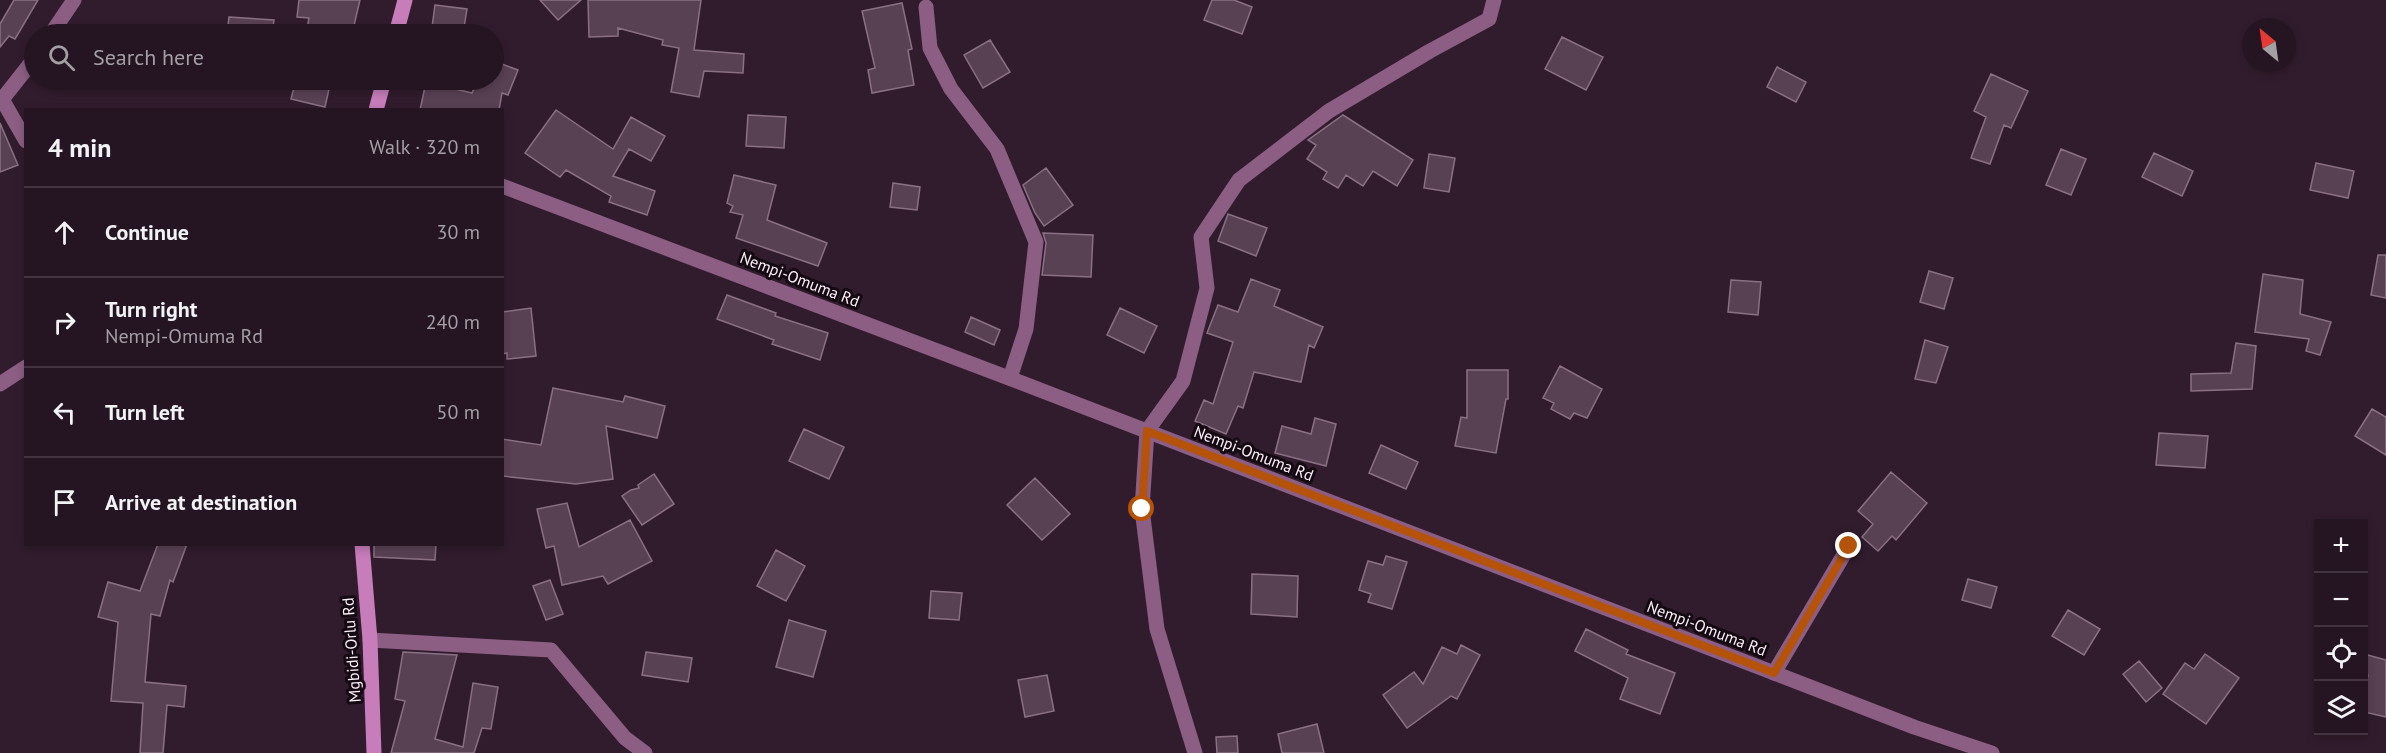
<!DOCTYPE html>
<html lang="en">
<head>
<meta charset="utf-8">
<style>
	:root { --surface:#251522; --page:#2d1e2a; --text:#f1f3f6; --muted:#a39fa5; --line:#423440 }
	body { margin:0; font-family:"PT Sans",sans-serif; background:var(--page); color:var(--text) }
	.controls { position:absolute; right:18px; bottom:18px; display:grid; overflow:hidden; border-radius:0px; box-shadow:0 3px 9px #0003 }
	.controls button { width:54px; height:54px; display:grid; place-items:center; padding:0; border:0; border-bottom:2px solid var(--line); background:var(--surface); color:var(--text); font:30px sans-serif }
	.compass { position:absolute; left:2242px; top:18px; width:54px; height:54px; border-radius:50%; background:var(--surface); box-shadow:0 3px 9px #0003; rotate:331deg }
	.stop { position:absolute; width:18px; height:18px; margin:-14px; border:4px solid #b45309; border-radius:50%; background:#fff }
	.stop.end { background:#b45309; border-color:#fff; box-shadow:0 2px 6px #0008 }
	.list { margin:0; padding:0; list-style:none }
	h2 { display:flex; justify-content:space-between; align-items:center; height:78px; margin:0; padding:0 24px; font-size:26px }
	h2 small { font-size:20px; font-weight:400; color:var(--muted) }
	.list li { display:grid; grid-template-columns:39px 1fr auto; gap:18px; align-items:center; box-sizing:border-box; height:90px; padding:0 24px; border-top:2px solid var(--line) }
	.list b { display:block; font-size:22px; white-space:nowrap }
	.list p { margin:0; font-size:20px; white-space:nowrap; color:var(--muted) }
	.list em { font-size:20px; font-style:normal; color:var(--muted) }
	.icon { flex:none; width:33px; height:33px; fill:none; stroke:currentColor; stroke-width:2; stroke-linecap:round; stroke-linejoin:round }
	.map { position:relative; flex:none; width:2386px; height:753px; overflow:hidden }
	.search { position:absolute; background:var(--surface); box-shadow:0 3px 9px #0003; left:24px; top:24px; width:480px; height:66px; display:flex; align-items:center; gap:15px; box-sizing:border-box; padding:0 21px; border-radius:33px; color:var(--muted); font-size:22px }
	.panel { position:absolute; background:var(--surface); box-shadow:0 3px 9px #0003; left:24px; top:108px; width:480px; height:438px; border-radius:0px }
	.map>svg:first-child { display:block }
	.building { fill:#594154; stroke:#8a7084; stroke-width:1.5 }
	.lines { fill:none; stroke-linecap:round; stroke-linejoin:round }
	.minor { stroke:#8c5e83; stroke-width:15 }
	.tertiary { stroke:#8c5e83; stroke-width:15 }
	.secondary { stroke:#c77dba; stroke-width:15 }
	.route { stroke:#b45309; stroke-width:8 }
	.labels { text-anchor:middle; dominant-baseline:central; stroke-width:6; stroke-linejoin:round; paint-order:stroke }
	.street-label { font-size:16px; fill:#feeffb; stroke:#130a12 }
</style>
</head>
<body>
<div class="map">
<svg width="2386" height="753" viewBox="0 0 2386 753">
	<rect width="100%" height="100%" fill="#311c2d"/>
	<path class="building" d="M14,0H38L15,39L9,36L0,47V24Z
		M299,0H360L352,34H306L309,18L297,17Z
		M540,0H581L558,20Z
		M588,0H701L694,50L744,54L743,73L704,71L699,97L671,92L679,48L662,45L663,40L618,28V36L589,37Z
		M1212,0H1234L1252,7L1242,34L1204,20Z
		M902,3L912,49L908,50L914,85L872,93L868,70L875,68L862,11Z
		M435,5L467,9L463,34H431Z
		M229,17L274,20L272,34H227Z
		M1562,37L1603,57L1586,90L1545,69Z
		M990,40L1010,72L983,88L964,55Z
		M494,61L518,70L508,95L502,93L499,110H420L426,82L472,93L477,80H494Z
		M1777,67L1806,82L1796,102L1767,87Z
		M1991,74L2028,91L2011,128L2004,125L1990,164L1971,158L1986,117L1974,111Z
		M296,80H331L325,107L291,99Z
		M556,110L613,149L631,117L665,136L651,161L629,149L613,176L655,191L647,215L609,202L611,196L566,170L560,177L525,153Z
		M748,115L786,117L784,148L746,146Z
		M1343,115L1413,160L1397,186L1373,171L1363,186L1346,175L1338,188L1323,179L1327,172L1307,159L1316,145L1308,140Z
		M0,123L18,165L0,172Z
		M2061,149L2086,159L2071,195L2046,185Z
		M2154,153L2193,171L2182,196L2142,177Z
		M1429,154L1455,158L1449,192L1424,188Z
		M2316,163L2354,171L2348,198L2310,190Z
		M1046,168L1073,205L1044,226L1035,213L1023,185Z
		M734,175L776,185L767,220L827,243L818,266L736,238L743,215L730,212L733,206L727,203Z
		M893,183L920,187L917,210L890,207Z
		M1228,214L1267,228L1256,256L1218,241Z
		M1043,233L1093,235L1091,277L1042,275L1046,243Z
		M2378,255H2386V298L2371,295Z
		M1929,271L1953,278L1944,309L1920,302Z
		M2263,274L2303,280L2300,314L2331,322L2320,355L2306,351L2309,339L2255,332Z
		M1251,279L1280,290L1274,306L1323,327L1314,348L1309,345L1301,382L1254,372L1243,408L1238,406L1226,434L1195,421L1204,400L1213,404L1233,342L1207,333L1218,305L1238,312Z
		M1731,280L1761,282L1758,315L1728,312Z
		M727,295L776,313L775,316L828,333L820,360L772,344L774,340L717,319Z
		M531,308L536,356L507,359V353L502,354V312Z
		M1120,308L1157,326L1144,353L1107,335Z
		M971,317L1000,330L994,345L965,332Z
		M1925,340L1948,347L1936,383L1915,379Z
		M2236,343L2256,346L2252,389L2191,391V374L2231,373Z
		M1560,366L1602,389L1587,418L1574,413L1570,419L1551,409L1554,403L1543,398Z
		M1467,370H1508V399H1506L1496,453L1455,446L1461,417L1467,418Z
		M553,388L623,402L625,396L665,406L657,438L606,426L613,479L576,484L502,476V439L541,445Z
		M2372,409L2386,417V455L2355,436Z
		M1315,418L1336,424L1326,466L1275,453L1282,426L1311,434Z
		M804,429L844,447L829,479L789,461Z
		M2159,433L2208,436L2205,468L2156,465Z
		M1381,445L1418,462L1406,489L1369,473Z
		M1891,472L1927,503L1896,540L1892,536L1878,551L1862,537L1873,524L1858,511Z
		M654,474L674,504L642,525L622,496L631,490L639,488L638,485Z
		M1035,478L1070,514L1042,540L1007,505Z
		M567,503L579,547L630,520L652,561L608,584L603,576L562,585L554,546L546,548L537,509Z
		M158,544H187L173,582L170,580L160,616L151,614L145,682L186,686L184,707L167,705L163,753H140L143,703L111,701L118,622L98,617L108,582L140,591Z
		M374,544H436L435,560L374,557Z
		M776,550L805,566L786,601L757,586Z
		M1386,556L1407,562L1392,609L1368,602L1371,594L1359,590L1368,561L1383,565Z
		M1252,574L1298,576L1297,617L1251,614Z
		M1968,579L1997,587L1991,608L1962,600Z
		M550,580L563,614L546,620L533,586Z
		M931,591L962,593L959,620L929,618Z
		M2068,610L2100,629L2084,655L2052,636Z
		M789,620L826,631L813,677L776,667Z
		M1586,629L1628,650L1626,654L1675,673L1660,714L1620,699L1628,678L1575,651Z
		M1461,645L1480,655L1457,699L1451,696L1407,728L1383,695L1414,672L1423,684L1442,647L1457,654Z
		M403,652L457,655L435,739L463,747L473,683L498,687L491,729L482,728L474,753H391L405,701L395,699Z
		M646,652L692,658L688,682L642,675Z
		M2205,654L2239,678L2206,724L2163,694L2185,663L2194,669Z
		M2364,654L2386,660V717L2364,712V693L2368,675L2364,674Z
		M2139,661L2162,688L2146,702L2123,674Z
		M1047,675L1054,711L1025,717L1018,680Z
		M1317,724L1324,753H1282L1278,734Z
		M1237,736L1238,753H1217L1216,737Z"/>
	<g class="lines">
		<path class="minor" d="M926,7L930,48L951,89L997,149L1036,242L1026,329L1010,378
			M3,101L26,141
			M0,384L26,367
			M370,640L551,650L625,738L645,753
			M1774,673L1849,546
			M1195,753L1157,629L1142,509L1147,431L1183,381L1207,288L1201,237L1239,180L1329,111L1430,51L1489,19L1494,0"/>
		<path class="tertiary" d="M51,34L74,0
			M0,102L34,59
			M502,186L1022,383L1914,727L1992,753"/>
		<path class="secondary" d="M396,34L405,0
			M376,110L384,80
			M362,544L370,640L374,753"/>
	</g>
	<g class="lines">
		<path class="route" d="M1142,509L1147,431L1774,673L1849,546"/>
	</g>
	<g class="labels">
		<g class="street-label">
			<text transform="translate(800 279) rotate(21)">Nempi-Omuma Rd</text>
			<text transform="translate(1254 453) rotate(21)">Nempi-Omuma Rd</text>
			<text transform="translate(1707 628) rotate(21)">Nempi-Omuma Rd</text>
			<text transform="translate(351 650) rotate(-94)">Mgbidi-Orlu Rd</text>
		</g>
	</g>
</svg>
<div class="controls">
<button>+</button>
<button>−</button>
<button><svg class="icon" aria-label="locate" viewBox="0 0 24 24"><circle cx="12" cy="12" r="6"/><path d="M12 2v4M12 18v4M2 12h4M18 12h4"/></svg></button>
<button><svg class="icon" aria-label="layers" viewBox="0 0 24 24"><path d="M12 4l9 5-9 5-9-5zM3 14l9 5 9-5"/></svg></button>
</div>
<svg class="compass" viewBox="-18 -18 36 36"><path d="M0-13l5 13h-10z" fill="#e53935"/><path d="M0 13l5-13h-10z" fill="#a39fa5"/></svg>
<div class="stop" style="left:1142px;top:509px"></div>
<div class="stop end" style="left:1849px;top:546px"></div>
<div class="search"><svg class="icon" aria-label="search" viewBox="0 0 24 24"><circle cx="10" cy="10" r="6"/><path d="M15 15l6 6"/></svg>Search here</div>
<section class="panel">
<h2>4 min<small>Walk · 320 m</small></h2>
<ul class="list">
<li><svg class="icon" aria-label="ahead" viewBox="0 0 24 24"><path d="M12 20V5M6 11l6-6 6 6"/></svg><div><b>Continue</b></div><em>30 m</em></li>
<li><svg class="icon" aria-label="right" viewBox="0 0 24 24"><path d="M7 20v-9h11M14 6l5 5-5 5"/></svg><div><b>Turn right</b><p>Nempi-Omuma Rd</p></div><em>240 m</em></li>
<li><svg class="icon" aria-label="left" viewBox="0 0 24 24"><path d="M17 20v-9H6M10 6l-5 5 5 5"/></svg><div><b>Turn left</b></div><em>50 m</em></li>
<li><svg class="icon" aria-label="arrive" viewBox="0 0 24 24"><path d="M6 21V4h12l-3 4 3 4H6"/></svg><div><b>Arrive at destination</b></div></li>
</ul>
</section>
</div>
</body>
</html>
